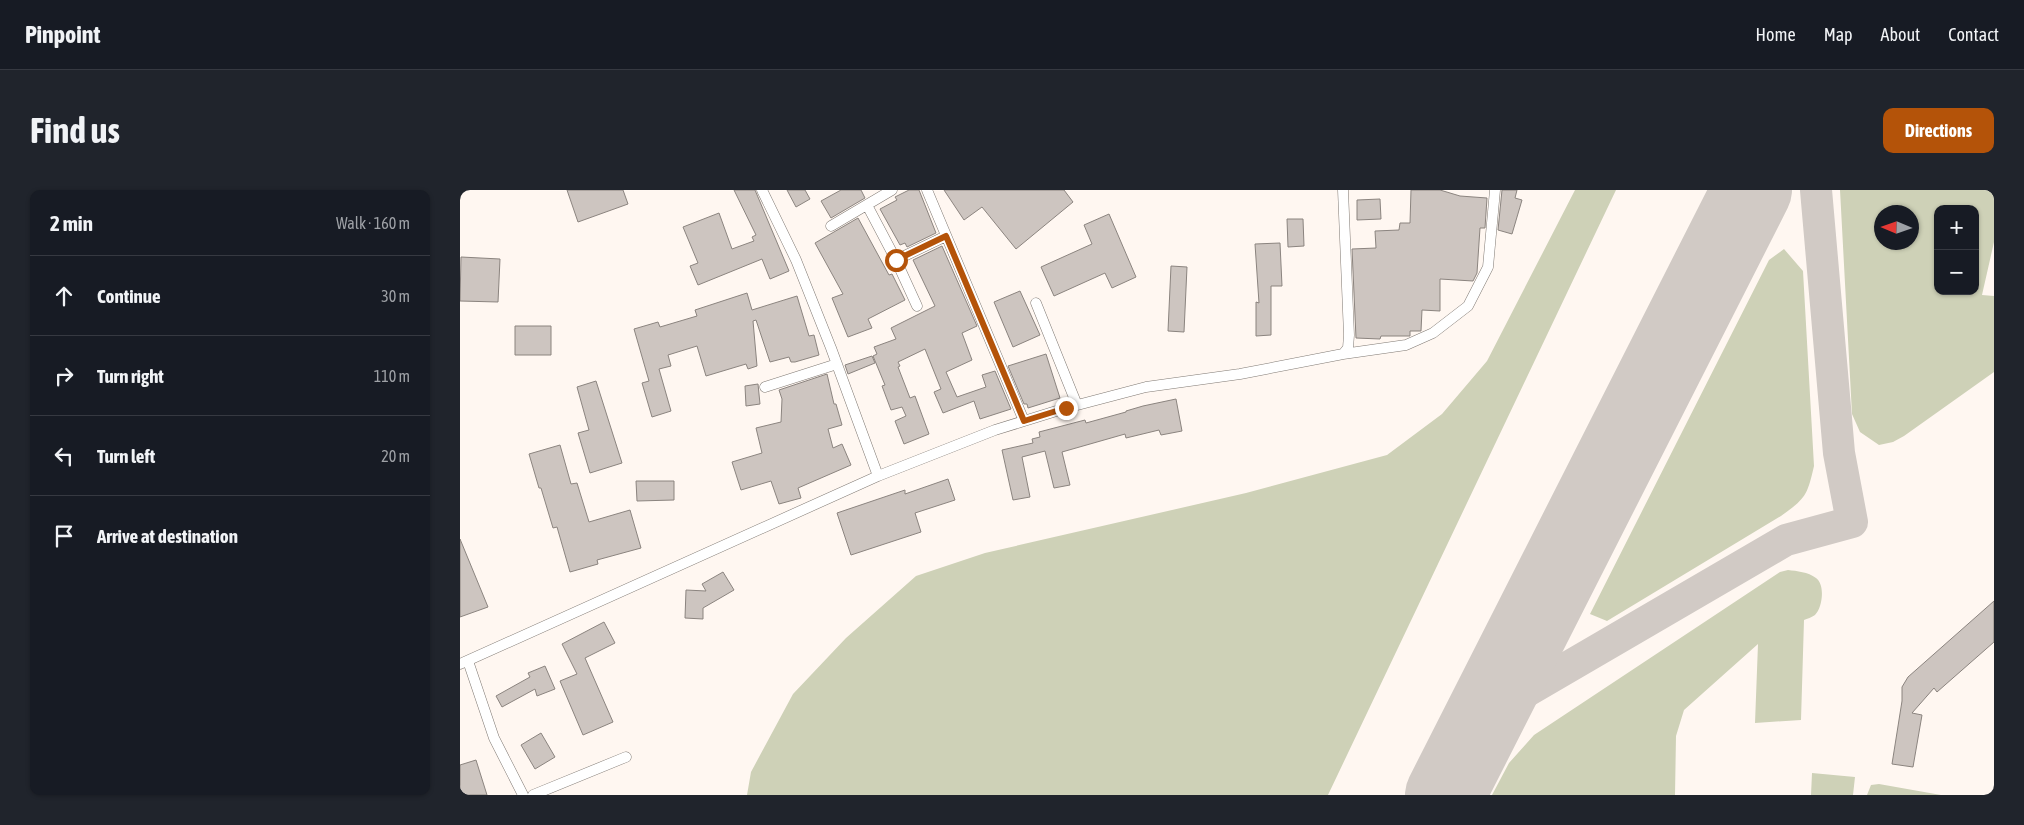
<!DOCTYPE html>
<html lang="en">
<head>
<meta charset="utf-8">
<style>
	:root { --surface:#171b24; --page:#20242c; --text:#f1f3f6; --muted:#9ea1a6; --line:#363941; --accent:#b45309 }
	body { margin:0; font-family:"Asap Condensed",sans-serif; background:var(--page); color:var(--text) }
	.controls { position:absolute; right:15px; top:15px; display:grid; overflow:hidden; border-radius:10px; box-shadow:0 1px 4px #0004 }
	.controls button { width:45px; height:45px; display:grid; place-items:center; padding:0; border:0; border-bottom:1px solid var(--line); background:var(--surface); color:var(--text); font:25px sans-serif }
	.compass { position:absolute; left:1414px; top:15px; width:45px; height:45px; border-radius:50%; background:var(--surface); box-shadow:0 1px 4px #0004; rotate:272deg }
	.stop { position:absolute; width:15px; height:15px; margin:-11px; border:4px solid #b45309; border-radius:50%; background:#fff }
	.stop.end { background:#b45309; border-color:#fff; box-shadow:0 1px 5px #0008 }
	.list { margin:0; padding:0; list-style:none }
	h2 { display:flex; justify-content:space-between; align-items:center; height:65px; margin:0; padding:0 20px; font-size:21px }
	h2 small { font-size:16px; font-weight:400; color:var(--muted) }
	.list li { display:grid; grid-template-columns:32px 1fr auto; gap:15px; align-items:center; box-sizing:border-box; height:80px; padding:0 20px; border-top:1px solid var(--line) }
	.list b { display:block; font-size:19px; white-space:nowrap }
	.list em { font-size:16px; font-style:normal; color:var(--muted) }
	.icon { flex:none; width:28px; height:28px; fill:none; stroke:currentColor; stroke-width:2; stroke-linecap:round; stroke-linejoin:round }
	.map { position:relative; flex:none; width:1534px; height:605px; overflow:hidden; border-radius:10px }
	header { display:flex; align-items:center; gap:30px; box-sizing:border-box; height:70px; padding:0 25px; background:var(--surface); border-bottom:1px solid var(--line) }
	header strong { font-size:24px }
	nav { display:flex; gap:28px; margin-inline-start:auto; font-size:18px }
	.intro { display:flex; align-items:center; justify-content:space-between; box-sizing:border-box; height:120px; padding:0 30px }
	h1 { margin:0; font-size:35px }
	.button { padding:12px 22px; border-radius:10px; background:var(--accent); color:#fff; font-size:18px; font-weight:700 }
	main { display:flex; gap:30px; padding:0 30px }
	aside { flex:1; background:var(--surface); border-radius:10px; box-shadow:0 1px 4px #0004 }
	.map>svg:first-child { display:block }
	.green { fill:#ced1b7; fill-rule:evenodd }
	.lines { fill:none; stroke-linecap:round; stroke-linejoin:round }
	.taxiway { stroke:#d1cac5; stroke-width:32 }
	.runway { stroke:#d1cac5; stroke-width:80 }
	.building { fill:#cdc5c0; stroke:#8b847f }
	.minor-casing { stroke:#807a74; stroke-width:11 }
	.minor { stroke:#fff; stroke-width:10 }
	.route { stroke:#b45309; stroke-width:6 }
</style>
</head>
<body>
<header>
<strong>Pinpoint</strong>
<nav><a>Home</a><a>Map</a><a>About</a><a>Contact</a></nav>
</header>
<div class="intro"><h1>Find us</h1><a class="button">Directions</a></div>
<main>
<aside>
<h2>2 min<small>Walk · 160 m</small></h2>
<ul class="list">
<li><svg class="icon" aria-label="ahead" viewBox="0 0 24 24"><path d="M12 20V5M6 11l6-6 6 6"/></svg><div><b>Continue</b></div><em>30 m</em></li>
<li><svg class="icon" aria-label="right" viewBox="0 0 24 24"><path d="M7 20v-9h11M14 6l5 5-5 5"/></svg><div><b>Turn right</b></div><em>110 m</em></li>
<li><svg class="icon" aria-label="left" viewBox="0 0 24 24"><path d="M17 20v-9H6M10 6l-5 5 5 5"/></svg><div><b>Turn left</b></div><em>20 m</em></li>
<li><svg class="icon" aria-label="arrive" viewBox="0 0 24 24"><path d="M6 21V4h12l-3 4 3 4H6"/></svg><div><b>Arrive at destination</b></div></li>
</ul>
</aside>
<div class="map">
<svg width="1534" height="605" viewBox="0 0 1534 605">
	<rect width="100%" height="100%" fill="#fff7f1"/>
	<path class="green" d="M1115,0H1156L868,605H287L291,582L333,504L386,448L456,386L525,363L786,303L927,265L982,224L1027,171Z
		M1380,0H1534V52L1522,105L1534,106V182L1444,246L1433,252L1419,255L1400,242L1392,224ZM1478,19H1515V101H1478ZM1452,22V52H1422V22Z
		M1324,59L1343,81L1354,276C1347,306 1346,308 1321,326L1147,431L1130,424L1309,70Z
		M1328,380C1337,381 1348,382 1356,388C1365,394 1363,417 1355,425C1352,427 1347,429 1344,430L1341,530L1295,533L1298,454L1224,520L1216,546L1215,605H1032L1049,573L1074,545L1320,382Z
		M1352,583L1395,587L1393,605H1351Z
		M1419,594L1481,605H1407L1411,595Z"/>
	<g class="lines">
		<path class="taxiway" d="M1026,525L1326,350L1392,332L1379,263L1356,0"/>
		<path class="runway" d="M985,605L1292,0"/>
	</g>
	<path class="building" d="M107,0H163L168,14L118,32Z
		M274,0H295L329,81L310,89L302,69L238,95L230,76L238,73L223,37L259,23L272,59L294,51L292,47L296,45Z
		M327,0H345L350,9L336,17Z
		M381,0H401L405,8L371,28L361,11Z
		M449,0H459L476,43L447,57L445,53L440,55L420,19L437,10L435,7Z
		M484,0H604L613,12L556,59L522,17L504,30Z
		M951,0H980L1000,6L1027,8L1025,38H1020L1017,83L1013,91L980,89V121L962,120L961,141H950V146H921L920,149L896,148L892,59L916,58L915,41L939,40L940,33H950Z
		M1042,0H1057L1055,8L1062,10L1052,44L1038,40Z
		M920,9L921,29L897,30V10Z
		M649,24L676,87L652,98L645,83L594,106L581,77L632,54L624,35Z
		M398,28L429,85L432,84L445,110L408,129L412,138L388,147L372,108L383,104L355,53Z
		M827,29H843L844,56L828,57Z
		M820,53L822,96H811V145L796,146V112L799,113L795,54Z
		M482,56L517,136L502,143L512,170L486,182L497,207L526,197L522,185L535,181L551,219L520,229L514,211L483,223L474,202L481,199L465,159L438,172L440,176L438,177L450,208L455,206L469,244L444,254L435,231L446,226L442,217L431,220L422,196L425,195L413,166L417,164L414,157L436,149L431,138L475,116L453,70Z
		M1,67L40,69L38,112L0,111Z
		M711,76L727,77L724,142L708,141Z
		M560,101L580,145L553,157L534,112Z
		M287,103L292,120L337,106L349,146L354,145L359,165L335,172H331L329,167L310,172L296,130L293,131L297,176L288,179L286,174L246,186L237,156L208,165L211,176L199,179L211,221L192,227L182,193L189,191L174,139L198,132L200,137L237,126L235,120Z
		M55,136H91V165H55Z
		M586,164L600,208L568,218L567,214H564L548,176Z
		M412,166L415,173L388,184L385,175Z
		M367,184L374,214H376L382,235L368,239L373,258L382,254L391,275L338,298L341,308L319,314L311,291L281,300L272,272L302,263L296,238L321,232L322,209L319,200Z
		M136,191L162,273L130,283L118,243L129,240L117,197Z
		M298,194L300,214L286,216L285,196Z
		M716,209L722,241L701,245L699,240L666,248L665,244L602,262L610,295L594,298L585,261L562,267L570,307L553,310L542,260L573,253L572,249L580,247L579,242L625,230L626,233L666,222V221L683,216Z
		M100,255L111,294L117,293L129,332L170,320L181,358L137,370L138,374L110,382L97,337L93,338L81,298H79L69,264Z
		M488,289L495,310L455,323L461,342L391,365L377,323L445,300V304Z
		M176,291H214V310L177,311Z
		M0,349L28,417L0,427Z
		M263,382L274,400L243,418V429L225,428L226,400L246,401L242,394Z
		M1534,411V452L1477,502L1474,498L1452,523L1462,525L1453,577L1432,574L1442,511V497L1448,487Z
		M144,432L155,453L125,468L153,532L123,545L100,491L117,484L102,454Z
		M85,476L95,499L77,506L75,499L42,517L36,506L70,487L68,483Z
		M81,543L95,567L75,579L61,555Z
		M16,570L27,605H0V575Z"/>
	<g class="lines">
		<g class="minor-casing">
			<path id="minor" d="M302,0L336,70L371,158L418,286
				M467,0L564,231
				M407,15L436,70L457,116
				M371,36L432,0
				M436,70L486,46
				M576,113L617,215
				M883,164L946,155L973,143L1008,116L1028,77L1035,0
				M305,197L377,174
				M8,471L34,548L63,605
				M0,474L418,286L535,240L606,218L686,197L780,184L883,164L888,158L889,145L883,0
				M73,605L166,567"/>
		</g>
		<use href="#minor" class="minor"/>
	</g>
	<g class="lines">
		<path class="route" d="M436,70L486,46L564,231L606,218"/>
	</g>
</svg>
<div class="controls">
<button>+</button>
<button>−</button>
</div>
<svg class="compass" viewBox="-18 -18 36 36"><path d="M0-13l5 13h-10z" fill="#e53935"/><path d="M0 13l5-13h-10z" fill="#9ea1a6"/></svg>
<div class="stop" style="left:436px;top:70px"></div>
<div class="stop end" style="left:606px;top:218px"></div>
</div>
</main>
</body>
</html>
